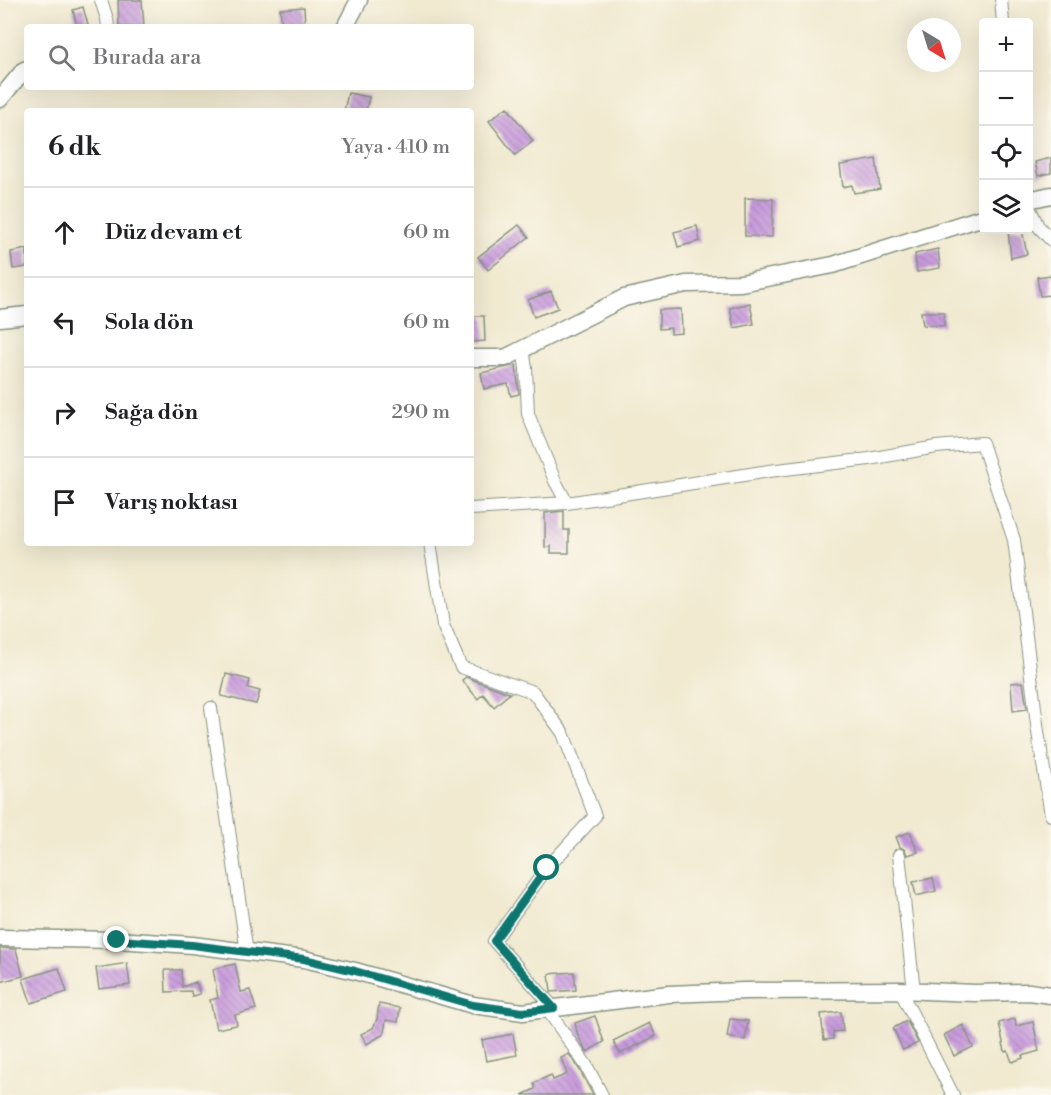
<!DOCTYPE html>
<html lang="tr">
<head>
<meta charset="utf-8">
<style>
	:root { --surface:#fff; --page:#f6f6f6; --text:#202124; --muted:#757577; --line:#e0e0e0 }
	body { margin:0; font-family:"Libre Bodoni",serif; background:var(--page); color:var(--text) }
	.controls { position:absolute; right:18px; top:18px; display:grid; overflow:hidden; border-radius:6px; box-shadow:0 6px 24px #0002 }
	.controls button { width:54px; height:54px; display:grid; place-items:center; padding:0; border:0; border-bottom:2px solid var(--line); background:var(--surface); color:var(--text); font:30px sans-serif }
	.compass { position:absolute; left:907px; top:18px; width:54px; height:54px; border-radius:50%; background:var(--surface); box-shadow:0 6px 24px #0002; rotate:142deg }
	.stop { position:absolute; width:18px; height:18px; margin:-14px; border:4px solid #0f766e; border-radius:50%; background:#fff }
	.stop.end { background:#0f766e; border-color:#fff; box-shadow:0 2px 6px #0008 }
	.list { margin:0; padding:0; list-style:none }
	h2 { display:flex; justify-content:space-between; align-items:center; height:78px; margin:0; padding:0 24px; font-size:26px }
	h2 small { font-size:20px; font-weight:400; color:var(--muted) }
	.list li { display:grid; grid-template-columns:39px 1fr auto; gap:18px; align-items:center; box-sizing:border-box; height:90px; padding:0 24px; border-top:2px solid var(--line) }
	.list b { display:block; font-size:22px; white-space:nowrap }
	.list em { font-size:20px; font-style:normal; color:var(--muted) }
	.icon { flex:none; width:33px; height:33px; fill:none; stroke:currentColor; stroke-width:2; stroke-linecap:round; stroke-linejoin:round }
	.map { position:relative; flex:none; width:1051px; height:1095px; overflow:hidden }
	.search { position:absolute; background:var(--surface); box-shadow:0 6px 24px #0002; left:24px; top:24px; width:450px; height:66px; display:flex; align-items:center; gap:15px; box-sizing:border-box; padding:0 21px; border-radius:6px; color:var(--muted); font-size:22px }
	.panel { position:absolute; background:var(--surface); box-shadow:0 6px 24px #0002; left:24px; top:108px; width:450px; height:438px; border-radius:6px }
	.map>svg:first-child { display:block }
	.building { fill:url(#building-back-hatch) }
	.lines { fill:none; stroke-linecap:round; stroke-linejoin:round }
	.street-casing { stroke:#889482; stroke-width:14 }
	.secondary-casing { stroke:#889482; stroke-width:19 }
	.street { stroke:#fff; stroke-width:12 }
	.secondary { stroke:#fff; stroke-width:16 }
	.route { stroke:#0f766e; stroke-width:8 }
</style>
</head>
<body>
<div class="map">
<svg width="1051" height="1095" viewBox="0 0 1051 1095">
	<defs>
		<pattern id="building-back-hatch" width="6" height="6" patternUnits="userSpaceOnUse" patternTransform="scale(1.5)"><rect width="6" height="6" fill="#c89add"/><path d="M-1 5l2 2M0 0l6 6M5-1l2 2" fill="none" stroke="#a27fb4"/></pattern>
	</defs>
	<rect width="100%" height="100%" fill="#fbf7ec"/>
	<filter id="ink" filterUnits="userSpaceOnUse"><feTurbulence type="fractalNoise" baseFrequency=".0167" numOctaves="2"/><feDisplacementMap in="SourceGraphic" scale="12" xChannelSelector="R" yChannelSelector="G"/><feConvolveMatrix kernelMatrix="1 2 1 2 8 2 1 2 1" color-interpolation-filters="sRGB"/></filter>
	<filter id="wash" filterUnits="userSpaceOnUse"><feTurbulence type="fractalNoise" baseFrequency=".008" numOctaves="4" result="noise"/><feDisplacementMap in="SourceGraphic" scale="24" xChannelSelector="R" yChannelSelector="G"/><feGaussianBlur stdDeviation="1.35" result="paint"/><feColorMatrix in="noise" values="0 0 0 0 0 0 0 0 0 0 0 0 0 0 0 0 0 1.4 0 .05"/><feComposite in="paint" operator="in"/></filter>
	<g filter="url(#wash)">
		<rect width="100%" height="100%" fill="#f1ead1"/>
		<g id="blocks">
			<path class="building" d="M118,0H142L144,27H119Z
				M83,7L88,25L77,27L73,10Z
				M304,7L305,25L282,27L280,9Z
				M348,93L369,97L366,111H344Z
				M507,107L533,141L515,155L489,121Z
				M1051,158V173L1038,176L1035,162Z
				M876,159L880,189L854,193L852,185L843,187L840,165Z
				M745,198L773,199L772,237L745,236Z
				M519,225L529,237L488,270L478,257Z
				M697,226L700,241L678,247L674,232Z
				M1008,230H1022L1027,254L1011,258Z
				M27,249V267L13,269L11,252Z
				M938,249L940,268L917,272L915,254Z
				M1051,275V295L1040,296L1037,277Z
				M551,291L558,308L534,317L528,300Z
				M750,303L754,324L734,328L730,308Z
				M681,309L682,333L671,334V328L659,329V310Z
				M921,312H944V326L923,325Z
				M471,316H484L485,341L471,342Z
				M516,365L519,394L511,396L508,384L484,389L481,373Z
				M564,511V530H569V553H551V546L545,548V513Z
				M226,674L250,680L248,688L260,691L256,704L221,696Z
				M466,677L509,693H510L494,707L483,694L478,699L462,680Z
				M1023,682L1027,709L1013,711L1011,683Z
				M910,832L918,852L907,855L905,850L900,847L896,837Z
				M933,878L936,891L916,896L913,882Z
				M0,948L16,949L23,976L0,982Z
				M127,963L130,985L99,989L96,968Z
				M235,964L241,992L250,990L256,1009L235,1015L237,1025L216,1029L210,1000L218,998L213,969Z
				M59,968L67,992L31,1003L23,979Z
				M165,970H181L182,987L196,982L200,994L192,996L191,991L166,992Z
				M574,972L576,990L551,992L549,974Z
				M379,1004L400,1008L398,1022L386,1020L384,1034L367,1044L361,1034L373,1028L377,1019Z
				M841,1012L843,1031L833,1032V1039L824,1040L821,1014Z
				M595,1016L604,1042L587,1052L578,1036L575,1023Z
				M730,1019L748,1021L745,1040L727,1037Z
				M1015,1019L1016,1026L1033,1022L1039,1051L1022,1056L1023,1058L1012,1062L1008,1051L1005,1052L999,1023Z
				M907,1021L918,1043L903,1050L893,1028Z
				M649,1023L656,1036L620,1054L613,1041Z
				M963,1025L973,1047L954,1056L944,1035Z
				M513,1034L517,1055L486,1061L482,1040Z
				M569,1054L579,1069L593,1095H522L535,1089L534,1083L551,1075L553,1080L567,1074L561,1058Z"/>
		</g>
	</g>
	<g filter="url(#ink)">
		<use href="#blocks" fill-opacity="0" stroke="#889482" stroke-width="1.5"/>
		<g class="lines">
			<g class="street-casing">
				<path id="street" d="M101,0L107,19L108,27
					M1001,0L1003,22
					M1028,205L1038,226L1051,240
					M523,349L526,368L528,414L555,481L567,503L769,471L869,459L936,447L982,443L1014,540L1038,732L1051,815
					M471,509L567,503
					M430,543L443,625L461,667L533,692L563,733L595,816L547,868L494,941L554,1008
					M211,708L247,953
					M899,855L914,991
					M900,990L953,1095
					M547,1009L586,1065L602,1095"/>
			</g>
			<g class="secondary-casing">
				<path id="secondary" d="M345,27L359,0
					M0,99L24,70L27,69
					M1028,200L1051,195
					M0,318L27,315
					M471,358H505L624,298L686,284L741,283L833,265L984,217
					M0,938L117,940L192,945L304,959L355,971L473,1005L523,1012L669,994L744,991L900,990L975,993L1029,992L1051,995"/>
			</g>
			<use href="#street" class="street"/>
			<use href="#secondary" class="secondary"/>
		</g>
	</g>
	<g class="lines" filter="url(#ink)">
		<path class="route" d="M117,940L192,945L304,959L355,971L473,1005L523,1012L554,1008L494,941L547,868"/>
	</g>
</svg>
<div class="controls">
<button>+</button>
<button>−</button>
<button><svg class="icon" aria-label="locate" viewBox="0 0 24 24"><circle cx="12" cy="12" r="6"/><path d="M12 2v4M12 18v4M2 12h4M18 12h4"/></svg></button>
<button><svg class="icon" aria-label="layers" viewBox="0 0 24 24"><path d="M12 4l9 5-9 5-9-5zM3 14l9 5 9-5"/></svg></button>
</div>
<svg class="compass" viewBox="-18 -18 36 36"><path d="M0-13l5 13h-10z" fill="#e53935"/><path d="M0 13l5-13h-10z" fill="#757577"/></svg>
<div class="stop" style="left:547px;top:868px"></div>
<div class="stop end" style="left:117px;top:940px"></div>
<div class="search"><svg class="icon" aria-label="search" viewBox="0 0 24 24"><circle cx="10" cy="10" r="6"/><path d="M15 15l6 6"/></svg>Burada ara</div>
<section class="panel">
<h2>6 dk<small>Yaya · 410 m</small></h2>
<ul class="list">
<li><svg class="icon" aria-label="ahead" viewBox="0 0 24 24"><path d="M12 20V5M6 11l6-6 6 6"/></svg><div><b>Düz devam et</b></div><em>60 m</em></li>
<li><svg class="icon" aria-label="left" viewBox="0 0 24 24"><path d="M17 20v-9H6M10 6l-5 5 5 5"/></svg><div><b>Sola dön</b></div><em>60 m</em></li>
<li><svg class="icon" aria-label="right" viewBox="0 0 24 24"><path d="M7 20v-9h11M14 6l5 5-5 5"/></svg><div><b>Sağa dön</b></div><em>290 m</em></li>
<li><svg class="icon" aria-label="arrive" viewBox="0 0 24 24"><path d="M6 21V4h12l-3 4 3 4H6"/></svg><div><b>Varış noktası</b></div></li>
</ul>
</section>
</div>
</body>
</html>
